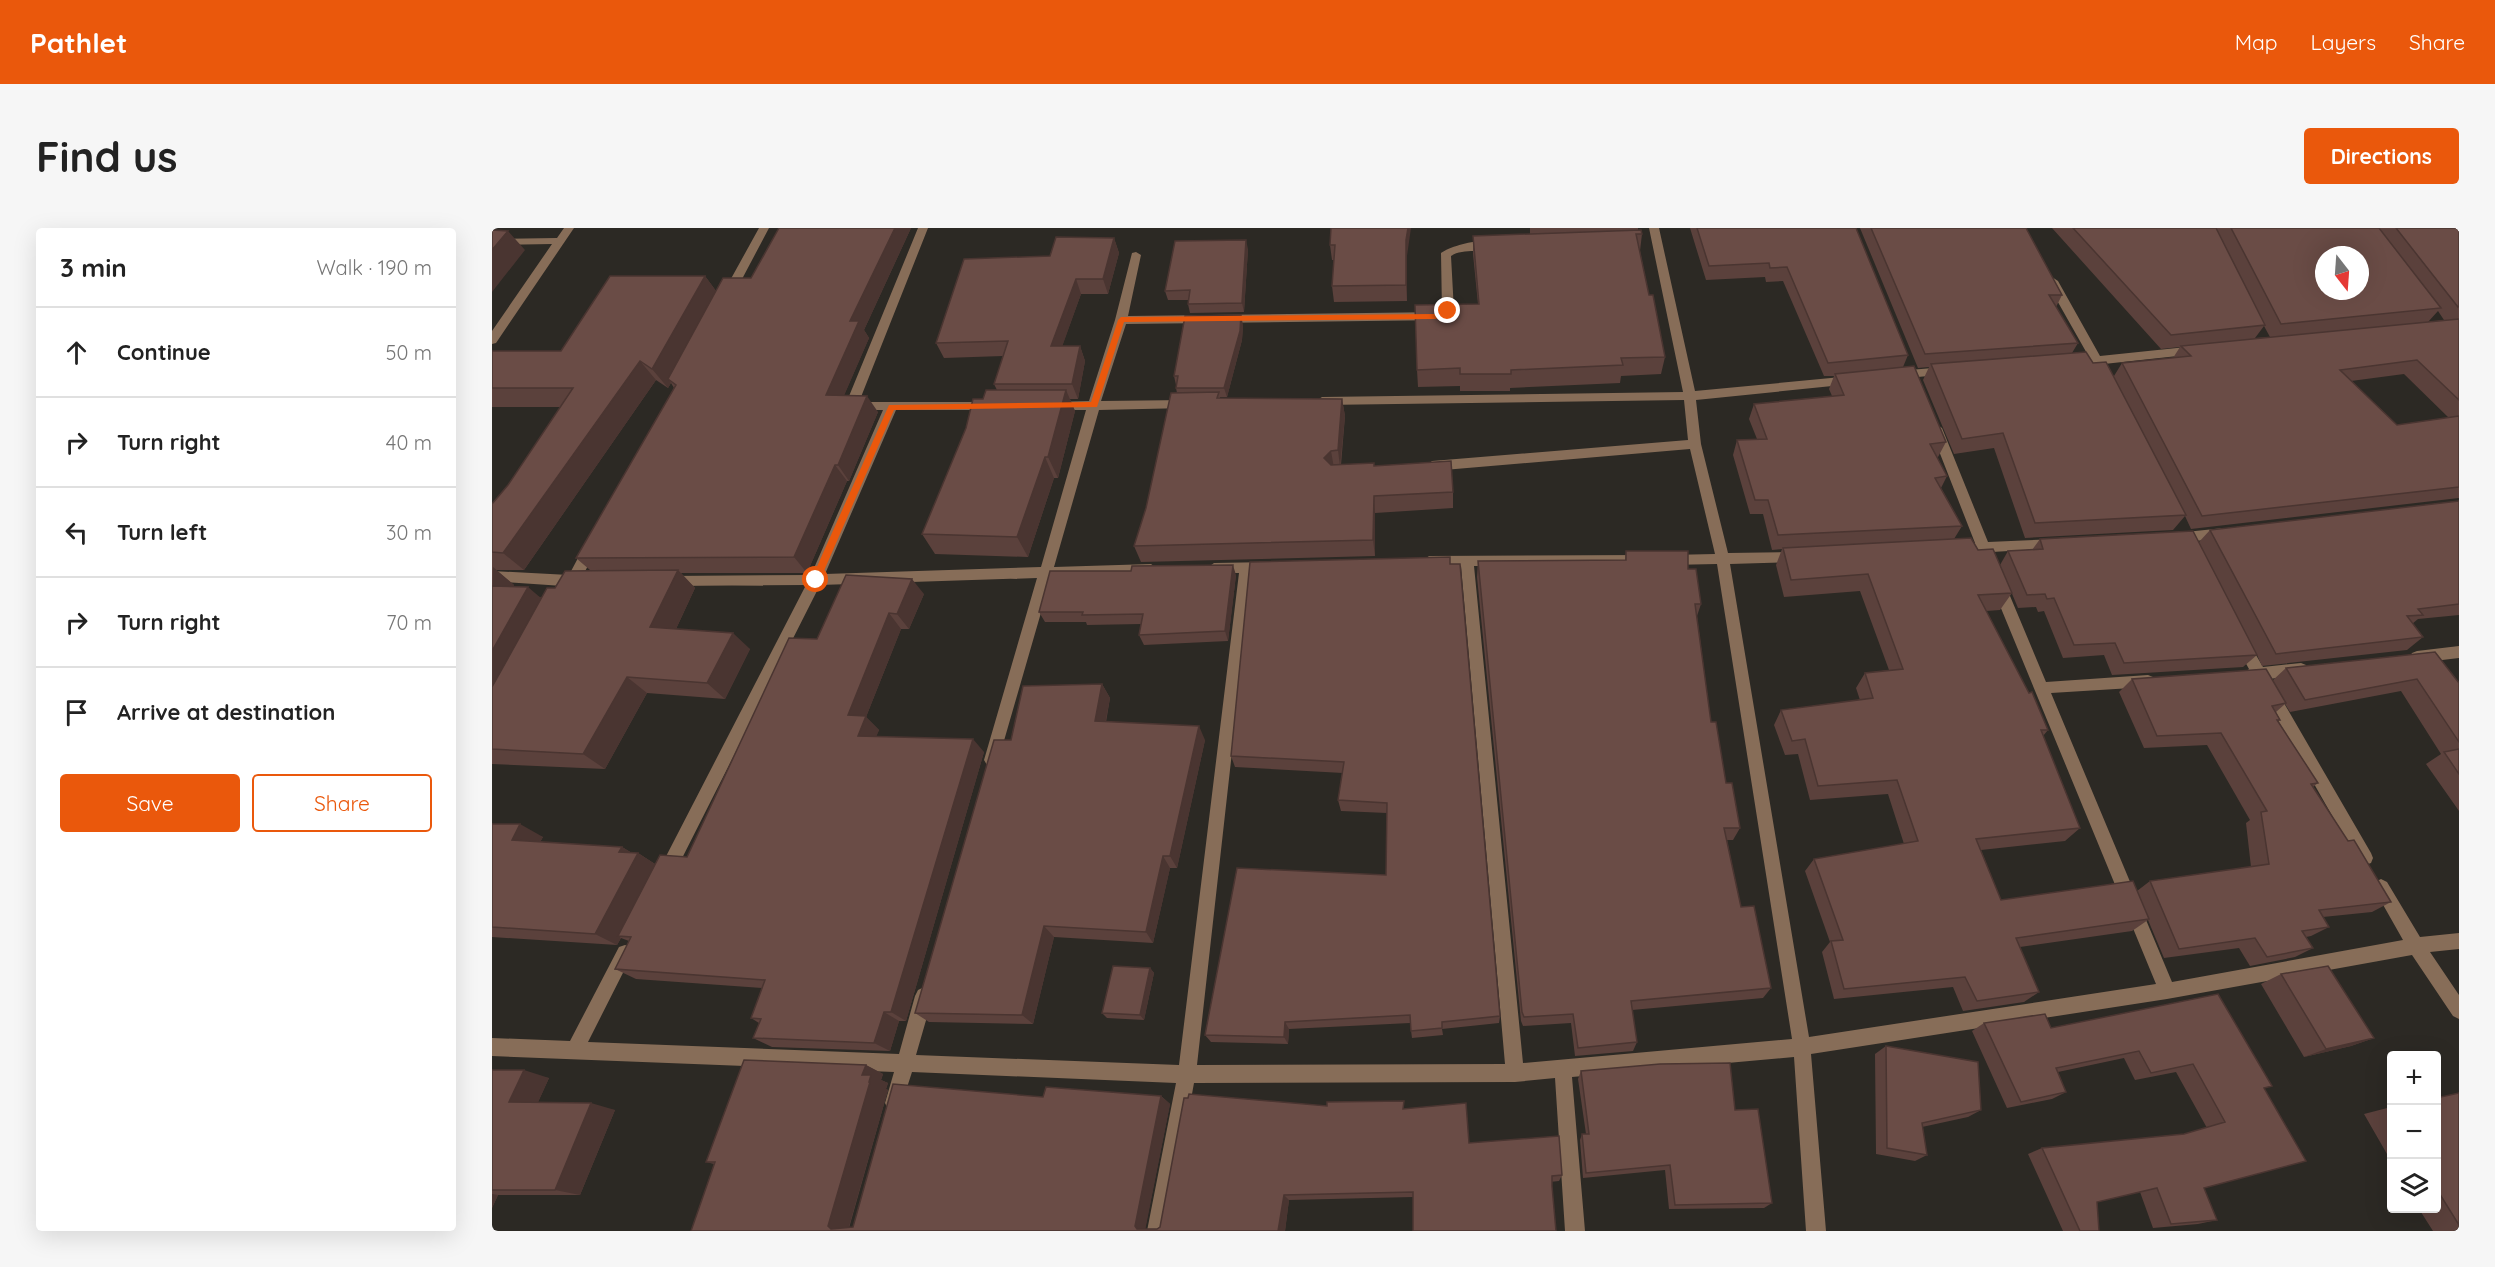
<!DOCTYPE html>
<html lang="en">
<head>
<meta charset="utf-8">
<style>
	:root { --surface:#fff; --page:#f6f6f6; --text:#222; --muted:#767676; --line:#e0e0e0; --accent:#ea580c }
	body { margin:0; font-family:Quicksand,sans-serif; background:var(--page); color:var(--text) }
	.controls { position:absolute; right:18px; bottom:18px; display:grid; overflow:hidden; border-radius:6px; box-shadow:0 6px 24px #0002 }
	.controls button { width:54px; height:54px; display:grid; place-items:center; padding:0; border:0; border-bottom:2px solid var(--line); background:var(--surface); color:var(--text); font:30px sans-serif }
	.compass { position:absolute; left:1823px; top:18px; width:54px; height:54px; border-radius:50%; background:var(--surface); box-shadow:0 6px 24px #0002; rotate:163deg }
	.stop { position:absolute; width:18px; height:18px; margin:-14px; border:4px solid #ea580c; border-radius:50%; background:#fff }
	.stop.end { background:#ea580c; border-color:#fff; box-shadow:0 2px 6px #0008 }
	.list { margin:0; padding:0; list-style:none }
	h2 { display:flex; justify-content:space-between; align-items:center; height:78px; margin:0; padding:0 24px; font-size:26px }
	h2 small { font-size:20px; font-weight:400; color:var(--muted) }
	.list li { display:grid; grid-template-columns:39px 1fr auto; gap:18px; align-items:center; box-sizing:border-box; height:90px; padding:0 24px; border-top:2px solid var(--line) }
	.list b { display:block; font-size:22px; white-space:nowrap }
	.list em { font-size:20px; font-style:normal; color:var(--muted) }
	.actions { display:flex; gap:12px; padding:18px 24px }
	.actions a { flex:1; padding:14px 0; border:2px solid var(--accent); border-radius:6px; text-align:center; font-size:21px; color:var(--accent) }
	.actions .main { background:var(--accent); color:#fff }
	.icon { flex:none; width:33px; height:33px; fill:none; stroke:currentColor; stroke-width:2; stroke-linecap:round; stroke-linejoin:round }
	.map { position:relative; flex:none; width:1967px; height:1003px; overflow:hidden; border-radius:6px }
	header { display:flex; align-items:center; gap:36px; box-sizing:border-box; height:84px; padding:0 30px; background:var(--accent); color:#fff }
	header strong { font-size:28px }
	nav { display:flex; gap:33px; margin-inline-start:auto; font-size:21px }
	.intro { display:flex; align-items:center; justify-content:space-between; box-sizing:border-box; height:144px; padding:0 36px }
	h1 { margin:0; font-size:42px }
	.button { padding:15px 27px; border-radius:6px; background:var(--accent); color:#fff; font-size:21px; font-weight:700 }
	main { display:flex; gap:36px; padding:0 36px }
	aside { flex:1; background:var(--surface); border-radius:6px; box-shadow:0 6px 24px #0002 }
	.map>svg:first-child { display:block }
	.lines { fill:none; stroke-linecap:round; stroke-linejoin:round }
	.minor { fill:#876d58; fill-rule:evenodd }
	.wall { fill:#5b413c; fill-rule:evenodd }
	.shaded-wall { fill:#4a3531 }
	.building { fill:#6a4c46; stroke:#4a3531; stroke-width:1.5; fill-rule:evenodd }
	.route { fill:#ea580c }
</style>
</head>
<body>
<header>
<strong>Pathlet</strong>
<nav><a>Map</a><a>Layers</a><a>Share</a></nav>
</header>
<div class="intro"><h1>Find us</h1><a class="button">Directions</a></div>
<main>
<aside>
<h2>3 min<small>Walk · 190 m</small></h2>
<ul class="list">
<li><svg class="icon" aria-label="ahead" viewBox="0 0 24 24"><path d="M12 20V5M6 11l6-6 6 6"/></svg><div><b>Continue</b></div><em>50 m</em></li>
<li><svg class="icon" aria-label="right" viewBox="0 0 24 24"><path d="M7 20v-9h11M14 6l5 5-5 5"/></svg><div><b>Turn right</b></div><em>40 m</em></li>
<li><svg class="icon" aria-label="left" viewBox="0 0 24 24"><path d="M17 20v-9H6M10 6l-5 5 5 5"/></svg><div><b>Turn left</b></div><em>30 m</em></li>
<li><svg class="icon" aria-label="right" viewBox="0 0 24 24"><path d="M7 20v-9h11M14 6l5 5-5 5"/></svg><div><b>Turn right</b></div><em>70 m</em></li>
<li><svg class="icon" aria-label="arrive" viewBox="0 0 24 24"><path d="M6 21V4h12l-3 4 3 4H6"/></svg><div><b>Arrive at destination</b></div></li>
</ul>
<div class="actions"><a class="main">Save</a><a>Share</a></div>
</aside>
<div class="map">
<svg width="1967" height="1003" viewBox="0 0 1967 1003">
	<rect width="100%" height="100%" fill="#2c2924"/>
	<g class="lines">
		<path class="minor" d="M72,0H82L4,115L0,116V103L60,16L0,17V11L65,10Z
			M267,0H277L240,70H232L230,67Z
			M426,0H436L367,174H500L506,178L500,182H404L333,346L549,339L594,182H560L554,178L560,174L597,173L623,92L640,25L644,24L649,27L636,88L950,84L949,25C960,17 995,8 1005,17C993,27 972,19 959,28L962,83L957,91L953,92L634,96L609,173L695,172L701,176L695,180L607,182L562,339L659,336L666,341L659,346L559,350L505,537L500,539L495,537L492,532L545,350L328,357L180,650L174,653L168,650L166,645L168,640L314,357L176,358L169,353L176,348L319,347L391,182H359L353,178Z
			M1157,0H1167L1203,163L1360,148L1366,152L1360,156L1204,172L1209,216L1236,325L1306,324L1313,329L1306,334L1238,336L1317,809L1664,756L1499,356L1506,351L1513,356L1554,454L1656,447L1661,449L1663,453L1661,457L1656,459L1559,465L1680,754L1911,712L1881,659L1883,654L1889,651L1895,654L1928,709L1967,705V721L1938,724L1967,767V791L1961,788L1920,727L1675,771L1319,826L1334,1003H1314L1302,829L1080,849L1093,1003H1073L1063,850L1023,854L702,855L675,1003H655L684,855L420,844L408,881L402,884L396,881L393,875L402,844L0,828V810L78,813L127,719L133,717L139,719L141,725L96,814L407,826L423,768L426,762L432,759L438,762L441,768L424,827L687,837L747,345H722L715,340L722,335L779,334L784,335L786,339L784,343L760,345L705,837L1013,836L969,338H937L930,333L937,328L1153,327L1160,332L1153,337L982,338L1031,835L1300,811L1225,336L1177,337L1170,332L1177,327L1223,326L1198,221L940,243L934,238L940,233L1196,212L1192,172L830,177L824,173L830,169L1191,164Z
			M1560,49L1566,53L1608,128L1704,118L1710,122L1704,126L1612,136L1614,139L1608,143L1604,142L1601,137L1575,138V132L1597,129L1554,53Z
			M1453,139L1457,140V146L1405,151L1399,147L1405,143Z
			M1444,196L1450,200L1496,314L1564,311L1571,316L1569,320L1500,324V332H1490L1487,325H1460L1458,321L1460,317L1483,315L1438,200Z
			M1732,300L1739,305L1732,310L1684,315L1677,310L1684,305Z
			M100,312L107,317L90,349L93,353L91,357L85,358L82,364H72L71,358L0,353V343L77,347L95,313Z
			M1749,408L1754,410L1771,439L1809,435L1814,437L1816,441L1814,445L1778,451L1879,625L1881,630L1879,635L1873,637L1867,635L1763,452L1753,451L1751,447L1757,441L1742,414L1744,410Z
			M1967,418V430L1925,435L1920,433L1918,429L1920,425L1925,423Z"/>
	</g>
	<path class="wall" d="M287,0H419L372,102L377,110L352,167L386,184L357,253H355L315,345H189L203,360L184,401L258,421L233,471L155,465L113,541L0,536V276L16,257L68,179H0V123H69L213,48L224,63L259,50ZM164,152L176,160L179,155L182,160L84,330L98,342L63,360L50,370L21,358L22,357L4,342H32Z
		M839,0L915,28V73L842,74L840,58L842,32H840L838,17Z
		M1038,0H1146V2L1150,6L1148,23L1157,67L1173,129L1169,146L1129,148L1128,155L1018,160V163H968V158L926,159L925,142L986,76L981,26V8L1038,6Z
		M1198,0H1364L1416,127L1411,139L1454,214L1446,229H1445L1455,248L1449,260L1470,298L1462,311L1486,322L1520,365L1508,382L1494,383L1556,502L1551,508L1588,600L1573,613L1489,622L1509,672L1645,663L1658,653L1759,639L1754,595L1758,592L1715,517L1652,520L1627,464L1640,451L1781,452L1794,440L1943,424L1967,455V583L1934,536L1949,526L1909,463L1798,484L1793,476L1784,484L1788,492L1786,493L1826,555L1821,559L1856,613L1899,674L1880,684L1831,689L1837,699L1819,708L1814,709L1821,720L1803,729L1758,738L1747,720L1672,730L1656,692L1640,703L1528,719L1547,764L1532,774L1471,783L1461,759L1342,771L1330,724L1338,714L1313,643L1322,631L1412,616L1396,566L1318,572L1306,526L1293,527L1282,497L1289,482L1368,472L1364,460L1373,445L1397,442L1368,363L1292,369L1284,337L1290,321L1280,322L1271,286H1258L1241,227L1245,212L1265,211L1257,191L1262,176L1340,168L1337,161L1342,148H1332L1291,53L1274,54L1273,49L1214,52Z
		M1368,0H1534L1570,67L1564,79L1586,115L1580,125L1601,135L1622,148L1630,135L1681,130L1688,119L1669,121L1560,0H1967V270L1699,301L1693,288L1681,302L1533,310L1502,220L1462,226L1431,152L1437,139L1426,140ZM1946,83L1952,92L1936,94ZM1772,98L1778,109L1763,110ZM1912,146L1957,190L1905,197L1859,153Z
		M622,10L627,25L616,66H589L570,118H588L593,133L586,171H578L583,183L566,250H562L536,329L443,326L430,306L491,171L505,162L502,156L511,128L452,130L444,115L558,28Z
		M756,21L752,84L698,85L696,76V72H676L673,63Z
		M751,97L750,112L735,169H728V170L850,171L853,188L849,237L882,238L961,264V280L883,285V328L649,334L642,318L654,280L685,165L684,160V157L682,148Z
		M1967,273V387L1926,391L1920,396L1931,409L1915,422L1770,438L1765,427L1751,439L1620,447L1612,427L1571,430L1552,383L1546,384L1544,379L1526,380L1508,337L1516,323L1540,322L1548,311L1707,314L1718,302Z
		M1134,323L1196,341L1209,376L1205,388L1219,494L1234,555L1248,600L1241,612H1235L1249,679L1279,760L1271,770L1140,782L1145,814L1141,823L1083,828L1079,795L1031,798L1029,793L985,349L986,333L1133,332Z
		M958,336L1008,788L1007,795L950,801L951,807L920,810L918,795L797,801L796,816L719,814L713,807L894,647L895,585L849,583L846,572L851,545L743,539L739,528Z
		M744,347L736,413L652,417L647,407L649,396L595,397L594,394H553L547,384Z
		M432,366L417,401H409L374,489L387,502L384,508L492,524L414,793H407L398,823L280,819L261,810L267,795L259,790L270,760L144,751L123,741L137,713L129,710L125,717L0,709V596L51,609L48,614L130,619L140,625H146L163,636L195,629L325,411Z
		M610,456L618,470L614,494L713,512L685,640H678L661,715L562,709L541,796L437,794L423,785L519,512Z
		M658,740L662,745L652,792L615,790L610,785Z
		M1789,746L1882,810L1859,818L1812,829L1769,756Z
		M1726,766L1772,861L1712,960L1725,992L1706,996L1661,1000L1648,964L1605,974L1607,1003H1571L1536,926L1550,920L1692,906L1715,900L1684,844L1643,852L1632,830L1566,844L1574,864L1560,871L1515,880L1480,803L1492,795L1559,800Z
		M1394,818L1489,882L1476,889L1430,899L1435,927L1423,933L1384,926L1383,826Z
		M374,837L391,846L389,852L396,855L394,861L396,862L357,1000L361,999L551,869L669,868L678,876L653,1001H665L835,878L914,881L977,915L1070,947L1067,953L921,969L797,972L793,1003H199L222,936L214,934Z
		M0,842L57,850L46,874L123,882L88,967H6L0,980Z
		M1089,843L1243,882L1280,975L1272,980L1177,981L1173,942L1091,950L1088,912L1090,906H1094L1086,851Z
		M1967,865V1003H1941L1927,981H1944V870Z
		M1899,879V933L1872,886Z"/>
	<path class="shaded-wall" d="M403,0H419L372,102L377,110L345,184L334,167L358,93Z
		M916,0H919L915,28V73L914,57V12Z
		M16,3L33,22L0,64V22Z
		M622,10L627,25L616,66L611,51Z
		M754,12L756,21L752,84L750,75Z
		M213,48L227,67L176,151L179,155L176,160L160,141Z
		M584,51L589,66L565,133L559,118Z
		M749,87L751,97L750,112L735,169L732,160Z
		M588,118L593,133L586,171L580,156Z
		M148,133L164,152L32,342L11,325Z
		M574,162L583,183L566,250L556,229Z
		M375,168L386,184L357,253L346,237Z
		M850,171L853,188L848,239L846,222Z
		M839,223L842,240L832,230Z
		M553,229L562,250L536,329L525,309Z
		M343,237L355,253L315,345L302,329Z
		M882,268L883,285V328L881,312Z
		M741,337L744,347L736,413L733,403Z
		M1,339L22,357L10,375L0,367Z
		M186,342L203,360L177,416L158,399Z
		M420,351L432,366L417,401L405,386Z
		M36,359L57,377L0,480V423Z
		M397,385L409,401L374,489L387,502L379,522L366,508L356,487Z
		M241,405L258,421L233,471L215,455Z
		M135,449L155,465L113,541L91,526Z
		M610,456L618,470L611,507L603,493Z
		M707,498L713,512L685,640L678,628Z
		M481,511L492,524L414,793L399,784Z
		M28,596L51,609L42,625L20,612Z
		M130,619L145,628L146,625L166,638L126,708L129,710L125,717L103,706L127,624Z
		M671,628L678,640L661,715L654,704Z
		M552,698L562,709L541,796L530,787Z
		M658,740L662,745L652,792L648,787Z
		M392,784L407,793L398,823L382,815Z
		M793,794L797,801L796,816L792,809Z
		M1882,810L1859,818L1812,829L1834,821Z
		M374,837L391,846L389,852L396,855L394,861L396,862L356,1002L339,1001L336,998L370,847Z
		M32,842L57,850L43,881L17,874Z
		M669,868L678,876L653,1003L645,1001L643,998Z
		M99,875L123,882L88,967L63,962Z
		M0,966L6,967L0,980Z
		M792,967L797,972L793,1003H786Z"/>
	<path class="building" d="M287,0H403L358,93H367L334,167L375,168L346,237H343L302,329L84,330L184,157L176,151L231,50H259Z
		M839,0H916L914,12V57L840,58L843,17H838Z
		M1205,0H1364L1416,127L1336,135L1295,39L1278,40L1277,35L1217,38Z
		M1379,0H1534L1570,67H1557L1586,115L1433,126Z
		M1581,0H1724L1773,97L1679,107Z
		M1739,0H1887L1949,80L1789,96ZM1832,27H1868V63H1832Z
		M1904,0H1967V78L1966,79Z
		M0,2L16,3L0,22Z
		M1149,2L1150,6H1144L1157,67H1161L1173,129L1129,130L1131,137L1019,142V146H968V140L925,142L923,77L987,76L981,8Z
		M564,9L622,10L611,51H584L559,118H588L580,156H502L516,113L444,115L472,31L558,28Z
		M754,12L750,75L696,76L698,62L673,63L683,13Z
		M118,48H213L160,141L148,133L11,325L0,324V276L16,257L81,160H0V123H69Z
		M749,87L748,103L732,160H684L686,148H682L693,88Z
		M1967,91V172L1925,132L1848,142L1905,197L1967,188V259L1710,288L1630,135L1699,128L1689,118Z
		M1594,124L1601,135L1614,134L1694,287L1543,295L1511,205L1470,211L1439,136Z
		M1422,138L1454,214L1438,216L1455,248L1443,250L1470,298L1286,307L1276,272H1263L1245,212L1275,211L1262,176L1352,167L1343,146Z
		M494,162H574L556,229H553L525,309L430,306L474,200L481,171H491Z
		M727,164L725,170L850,171L846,222L839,223L832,230L839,237L882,235V238L959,233L961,264L882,268L881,312L642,318L654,280L679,165Z
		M1967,273V376L1926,381L1931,387L1915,388L1931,409L1784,426L1718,302Z
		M1701,303L1765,427L1632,435L1623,415L1582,417L1562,370L1555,371L1553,366L1535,367L1516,323L1551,321L1548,311Z
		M1479,310L1486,322L1501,321L1520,365L1486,367L1537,465L1540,464L1556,502H1549L1588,600L1484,611L1509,672L1641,653L1657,691L1524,710L1547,764L1485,773L1473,749L1352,761L1339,713L1351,712L1322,631L1426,613L1405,552L1326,558L1313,511L1300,513L1289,482L1381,470L1373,445L1411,441L1376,346L1299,352L1291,320Z
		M1134,323H1196V341H1204L1209,376H1203L1219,494H1224L1234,555H1240L1248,600H1232L1249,679L1262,678L1279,760L1139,773L1145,814L1086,820L1081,786L1032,789L1030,784L986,333L1134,332Z
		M958,329V336H968L1008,788L950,794V800L919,803L918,787L793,794L792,809L713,807L745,640L894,647L895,575L846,572L852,534L739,528L758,334Z
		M741,337L733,403L647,407L651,386L590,387L591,384H547L558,343H639L640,338Z
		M186,342L158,399L241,405L215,455L135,449L91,526L0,521V459L55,360H63L73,343Z
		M354,347L420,351L405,386L397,385L356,487L374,488L366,508L481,511L399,784H392L382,815L261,810L269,791L259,790L273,752L123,741L139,709L126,708L168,627L195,629L297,410L325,411Z
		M0,358L36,359L0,423Z
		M1943,424L1967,455V514L1925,451L1813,472L1794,440Z
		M1774,441L1794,475L1780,478L1788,492H1785L1826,555L1819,556L1856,613L1862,612L1899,674L1827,682L1837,699L1810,703L1821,720L1775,729L1763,710L1687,721L1658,653L1777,636L1769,584L1775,583L1729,505L1665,508L1640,451Z
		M610,456L603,493L707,498L678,628H671L654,704L552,698L530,787L423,785L502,512H519L531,458Z
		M1967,521V546L1952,524Z
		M0,596H28L20,612L130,619L127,624L146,625L103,706L0,699Z
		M621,738L658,740L648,787L610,785Z
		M1836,738L1882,810L1834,821L1789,746Z
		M1726,766L1780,858L1772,860L1814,933L1712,960L1725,992L1679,996L1665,960L1605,974L1607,1003H1588L1550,920L1692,906L1733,894L1701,836L1659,845L1647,823L1564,840L1574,864L1529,874L1492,795L1553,786L1559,800Z
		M1394,818L1486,834L1489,882L1430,895L1435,927L1395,920Z
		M252,832L374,837L370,847H379L377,854H378L336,998L339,1001L361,999L401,856L551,869L554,859L669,868L643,998L645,1001H665L668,999L692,870H696L697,866L835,878V874L912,873L911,881L974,875L977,915L1067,908L1070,947L1060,948V958L1064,1003H921V964L792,967L786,1003H199L223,934H214Z
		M1238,835L1243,882L1266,881L1280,975L1183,977L1178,937L1094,945L1090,906H1097L1089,843L1168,836Z
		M0,842H32L17,874L99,875L63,962H0Z
		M1967,865V997L1944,960V870Z"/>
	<path class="route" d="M956,81L960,83L956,89L942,91L632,94L605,179L402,182L328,352L324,356L319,352L397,177L599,174L626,92L629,89L942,86L951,85Z"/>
</svg>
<div class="controls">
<button>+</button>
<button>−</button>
<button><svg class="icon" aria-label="layers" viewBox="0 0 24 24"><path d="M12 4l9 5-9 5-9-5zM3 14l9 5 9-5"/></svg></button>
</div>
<svg class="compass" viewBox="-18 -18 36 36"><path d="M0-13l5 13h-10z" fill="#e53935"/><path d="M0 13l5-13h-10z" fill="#767676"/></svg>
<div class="stop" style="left:324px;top:352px"></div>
<div class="stop end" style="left:956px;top:83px"></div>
</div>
</main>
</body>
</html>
